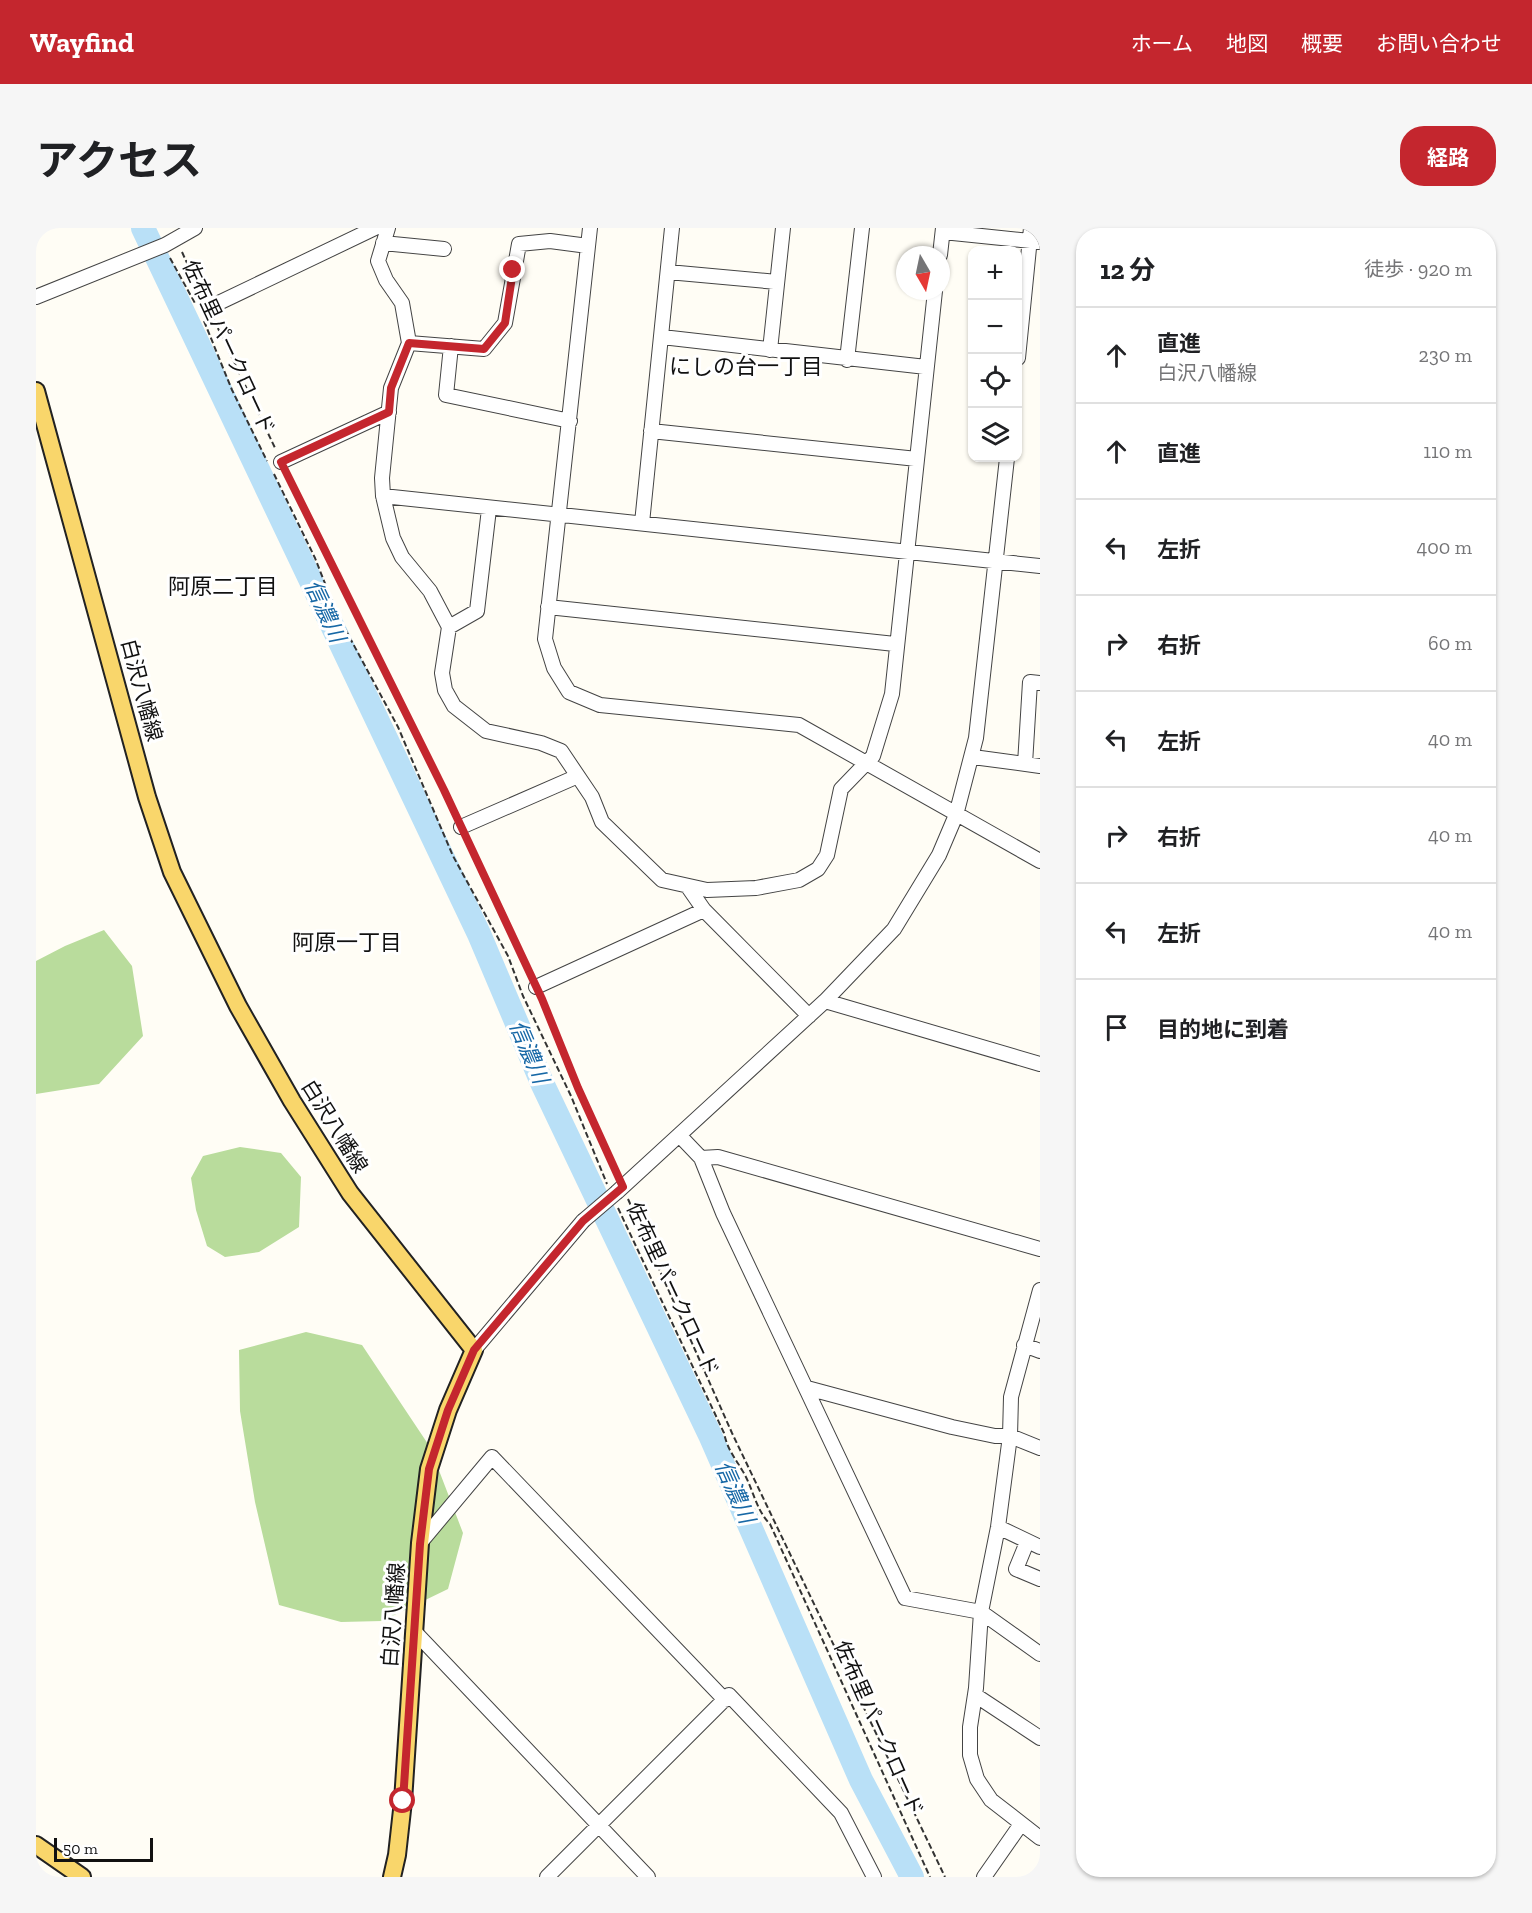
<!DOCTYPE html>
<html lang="ja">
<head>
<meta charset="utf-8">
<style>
	:root { --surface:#fff; --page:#f6f6f6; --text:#202124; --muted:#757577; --line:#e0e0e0; --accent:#c4262e }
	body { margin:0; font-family:"Zilla Slab","Noto Sans JP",serif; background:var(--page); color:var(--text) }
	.controls { position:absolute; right:18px; top:18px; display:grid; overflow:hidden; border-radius:12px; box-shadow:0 2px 4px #0004 }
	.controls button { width:54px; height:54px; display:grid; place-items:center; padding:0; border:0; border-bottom:2px solid var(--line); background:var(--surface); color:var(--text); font:30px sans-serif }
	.compass { position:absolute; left:860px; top:18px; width:54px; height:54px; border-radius:50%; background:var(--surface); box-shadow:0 2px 4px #0004; rotate:171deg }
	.scale { position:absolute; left:18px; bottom:15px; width:99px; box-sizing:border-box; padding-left:6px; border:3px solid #111; border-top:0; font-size:16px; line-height:21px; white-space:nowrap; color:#111; -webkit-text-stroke:4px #fff; paint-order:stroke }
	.stop { position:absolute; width:18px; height:18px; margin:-14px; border:4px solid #c4262e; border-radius:50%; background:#fff }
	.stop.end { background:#c4262e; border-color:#fff; box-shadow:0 2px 6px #0008 }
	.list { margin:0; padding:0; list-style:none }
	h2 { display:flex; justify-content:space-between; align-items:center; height:78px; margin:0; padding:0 24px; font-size:26px }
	h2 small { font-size:20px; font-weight:400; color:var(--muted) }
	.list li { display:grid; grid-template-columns:39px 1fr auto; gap:18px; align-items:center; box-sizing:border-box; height:96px; padding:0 24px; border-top:2px solid var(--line) }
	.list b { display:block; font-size:22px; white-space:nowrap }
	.list p { margin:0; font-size:20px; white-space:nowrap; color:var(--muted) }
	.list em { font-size:20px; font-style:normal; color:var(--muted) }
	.icon { flex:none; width:33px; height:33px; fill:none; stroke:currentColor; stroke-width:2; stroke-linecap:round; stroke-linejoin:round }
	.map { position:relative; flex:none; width:1004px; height:1649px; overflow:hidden; border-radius:24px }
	header { display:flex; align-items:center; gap:36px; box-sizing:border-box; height:84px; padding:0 30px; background:var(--accent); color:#fff }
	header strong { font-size:28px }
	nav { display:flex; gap:33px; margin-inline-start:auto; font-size:21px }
	.intro { display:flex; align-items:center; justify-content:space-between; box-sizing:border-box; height:144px; padding:0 36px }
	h1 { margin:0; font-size:42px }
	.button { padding:15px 27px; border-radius:24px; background:var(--accent); color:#fff; font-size:21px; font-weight:700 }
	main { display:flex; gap:36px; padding:0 36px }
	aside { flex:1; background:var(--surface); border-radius:24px; box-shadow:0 2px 4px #0004 }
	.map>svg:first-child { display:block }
	.forest { fill:#b9dc9c }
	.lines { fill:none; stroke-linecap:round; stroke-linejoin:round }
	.river { stroke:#b9e0f7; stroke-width:24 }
	.minor-casing { stroke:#444; stroke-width:16 }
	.major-casing { stroke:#222; stroke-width:20 }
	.path { stroke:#333; stroke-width:2; stroke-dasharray:6 3; stroke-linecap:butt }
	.minor { stroke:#fff; stroke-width:14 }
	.major { stroke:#f9d66b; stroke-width:16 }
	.minor-bridge-casing { stroke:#444; stroke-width:16; stroke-linecap:butt }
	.minor-bridge { stroke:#fff; stroke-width:14 }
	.route { stroke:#c4262e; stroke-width:8 }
	.labels { text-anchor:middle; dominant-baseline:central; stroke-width:6; stroke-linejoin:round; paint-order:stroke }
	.street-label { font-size:21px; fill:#111; stroke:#fff }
	.neighbourhood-label { font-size:22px; fill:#111; stroke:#fff }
	.water-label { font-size:22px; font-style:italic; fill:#1768a6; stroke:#fff }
</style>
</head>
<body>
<header>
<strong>Wayfind</strong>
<nav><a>ホーム</a><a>地図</a><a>概要</a><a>お問い合わせ</a></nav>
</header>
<div class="intro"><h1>アクセス</h1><a class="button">経路</a></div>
<main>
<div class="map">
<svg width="1004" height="1649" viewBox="0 0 1004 1649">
	<rect width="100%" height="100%" fill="#fffdf5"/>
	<path class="forest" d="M68,702L96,738L107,808L63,856L0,866V733L29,718Z
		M204,919L245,925L265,949L263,999L223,1024L189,1029L171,1018L160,982L155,950L167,928Z
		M270,1104L326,1117L394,1219L427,1305L412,1361L346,1393L305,1394L243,1377L219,1274L204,1183L203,1122Z"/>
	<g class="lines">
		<path class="river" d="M107,0L443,706L507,857L674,1207L825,1552L876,1649"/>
		<g class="minor-casing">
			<path id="minor" d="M352,0L342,33L350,52L366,75L373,115L355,160L346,250L347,268L357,310L366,329L394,363L413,399L406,445L409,462L418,478L450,503L505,515L525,523L556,569L566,594L626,652L671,662L720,660L763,652L782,641L791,627L805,561L837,528L856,466L899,63
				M554,0L509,411L518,440L533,464L564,477L763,497L1004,633
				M907,4L1004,14
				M347,15L408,21
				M904,27L907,0
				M632,44L741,54
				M0,69L129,17L159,0
				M172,80L339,0
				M626,109L890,139
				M373,115L448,121L469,95L483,16L514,13L552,18
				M415,118L410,167L534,193
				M734,122L747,0
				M982,130L995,0
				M811,132L826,0
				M615,203L881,231
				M245,234L353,184
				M347,268L1004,338
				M606,295L636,0
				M512,379L859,416
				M413,399L441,383L453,281
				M937,529L1004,538
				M989,536L994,454L1004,455
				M425,599L542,548
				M652,659L668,682L773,788
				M500,759L668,682
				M789,773L1004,836
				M644,908L665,930L687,985L869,1370L945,1384L1004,1426
				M665,930L682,929L1004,1021
				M581,964L789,773L858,701L903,627L920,587L940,510L971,230
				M1004,1062L975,1169L974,1208L962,1299L945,1384L940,1460L934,1499V1527L941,1551L955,1572L1004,1610
				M988,1117L1004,1123
				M438,1122L547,993
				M771,1160L916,1199L959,1208H974L1004,1220
				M962,1299L1004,1319
				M991,1314L980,1341L1004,1351
				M384,1315L456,1229L689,1472
				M378,1403L612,1649
				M939,1467L1004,1510
				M511,1649L693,1467L805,1585L838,1649
				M948,1649L985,1596"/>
		</g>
		<g class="major-casing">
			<path id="major" d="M0,163L111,569L136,644L202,778L256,873L314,965L438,1122L412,1182L393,1241L384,1315L367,1573L361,1627L356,1649
				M0,1617L46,1649"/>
		</g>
		<path class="path" d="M146,24L166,68
			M134,30L160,77
			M178,92L240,222
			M168,93L196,162L231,233
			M238,246L279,330L301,386L362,499L417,628L472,728L487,768L535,868L571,956
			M251,246L420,588
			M430,610L495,749
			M505,770L542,860L581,947
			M592,971L696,1205L909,1649
			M582,980L688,1205C691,1220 698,1229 706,1242C717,1259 719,1281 734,1296L894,1649"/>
		<use href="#minor" class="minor"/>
		<use href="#major" class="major"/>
		<g class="minor-bridge-casing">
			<path id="minor-bridge" d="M547,993L581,964"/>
		</g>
		<use href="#minor-bridge" class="minor-bridge"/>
	</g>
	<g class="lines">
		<path class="route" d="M367,1573L384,1316L393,1241L412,1182L438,1122L547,993L587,959L542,860L506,771L408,562L245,234L353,184L355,160L373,115L448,121L469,95L477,42"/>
	</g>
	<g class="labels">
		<g class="street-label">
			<text transform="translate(193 119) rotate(65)">佐布里パークロード</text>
			<text transform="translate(106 462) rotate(75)">白沢八幡線</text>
			<text transform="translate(299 898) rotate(58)">白沢八幡線</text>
			<text transform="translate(637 1061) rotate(65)">佐布里パークロード</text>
			<text transform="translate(357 1387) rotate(-86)">白沢八幡線</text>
			<text transform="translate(843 1500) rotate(66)">佐布里パークロード</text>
		</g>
		<g class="neighbourhood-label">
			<text x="710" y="138">にしの台一丁目</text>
			<text x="187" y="358">阿原二丁目</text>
			<text x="311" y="714">阿原一丁目</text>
		</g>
		<g class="water-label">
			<text transform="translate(289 383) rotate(65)">信濃川</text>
			<text transform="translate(493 824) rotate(67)">信濃川</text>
			<text transform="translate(699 1264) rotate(66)">信濃川</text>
		</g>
	</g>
</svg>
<div class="controls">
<button>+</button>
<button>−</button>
<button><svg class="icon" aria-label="locate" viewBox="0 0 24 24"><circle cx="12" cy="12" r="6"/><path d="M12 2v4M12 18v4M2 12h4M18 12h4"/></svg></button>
<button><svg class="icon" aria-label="layers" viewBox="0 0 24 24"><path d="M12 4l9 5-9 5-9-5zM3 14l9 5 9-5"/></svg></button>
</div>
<svg class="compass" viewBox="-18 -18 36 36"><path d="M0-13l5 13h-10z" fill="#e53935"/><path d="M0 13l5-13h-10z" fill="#757577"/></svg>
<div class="scale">50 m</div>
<div class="stop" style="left:367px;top:1573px"></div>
<div class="stop end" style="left:477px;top:42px"></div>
</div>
<aside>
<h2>12 分<small>徒歩 · 920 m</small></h2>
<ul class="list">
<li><svg class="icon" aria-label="ahead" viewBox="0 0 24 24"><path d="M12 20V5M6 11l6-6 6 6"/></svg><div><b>直進</b><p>白沢八幡線</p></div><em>230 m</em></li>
<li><svg class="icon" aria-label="ahead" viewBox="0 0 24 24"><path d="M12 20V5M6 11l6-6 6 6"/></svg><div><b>直進</b></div><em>110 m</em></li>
<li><svg class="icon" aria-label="left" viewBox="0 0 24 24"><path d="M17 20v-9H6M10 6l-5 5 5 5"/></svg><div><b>左折</b></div><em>400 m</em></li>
<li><svg class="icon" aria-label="right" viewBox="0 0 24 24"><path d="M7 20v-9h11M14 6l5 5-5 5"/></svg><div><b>右折</b></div><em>60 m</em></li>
<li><svg class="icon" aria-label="left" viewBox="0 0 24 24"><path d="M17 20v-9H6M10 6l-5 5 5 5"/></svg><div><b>左折</b></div><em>40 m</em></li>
<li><svg class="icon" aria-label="right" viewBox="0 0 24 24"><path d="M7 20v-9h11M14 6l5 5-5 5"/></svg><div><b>右折</b></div><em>40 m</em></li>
<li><svg class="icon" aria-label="left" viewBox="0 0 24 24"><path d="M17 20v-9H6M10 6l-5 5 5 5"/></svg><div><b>左折</b></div><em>40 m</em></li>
<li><svg class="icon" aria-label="arrive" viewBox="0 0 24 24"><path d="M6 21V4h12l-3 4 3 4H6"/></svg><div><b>目的地に到着</b></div></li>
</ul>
</aside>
</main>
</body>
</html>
